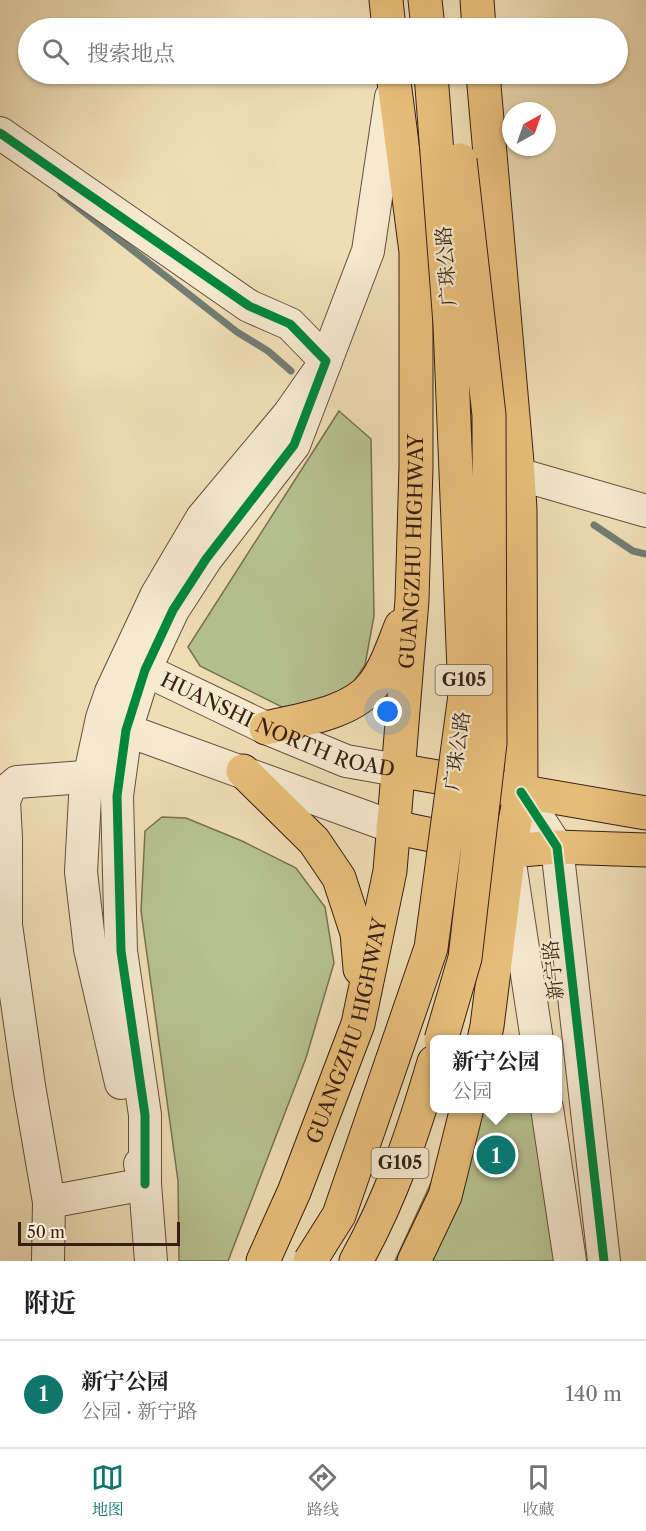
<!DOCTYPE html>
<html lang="zh">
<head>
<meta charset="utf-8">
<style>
	:root { --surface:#fff; --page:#f6f6f6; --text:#202124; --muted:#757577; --line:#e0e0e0; --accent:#0f766e }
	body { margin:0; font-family:"Libre Caslon Text","Noto Serif SC",serif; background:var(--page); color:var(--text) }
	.compass { position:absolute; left:502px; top:102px; width:54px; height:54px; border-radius:50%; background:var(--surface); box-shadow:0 2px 4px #0004; rotate:40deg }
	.scale { position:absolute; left:18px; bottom:15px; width:162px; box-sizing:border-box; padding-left:6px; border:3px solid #371f14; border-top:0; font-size:16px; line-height:21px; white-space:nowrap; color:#371f14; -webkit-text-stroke:4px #f5e9cf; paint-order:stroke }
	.you { position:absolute; left:388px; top:712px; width:21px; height:21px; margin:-15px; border:4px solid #fff; border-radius:50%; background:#1a73e8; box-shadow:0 0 0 9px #1a73e833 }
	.badge { display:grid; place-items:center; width:39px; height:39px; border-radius:50%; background:var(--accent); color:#fff; font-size:20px; font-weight:700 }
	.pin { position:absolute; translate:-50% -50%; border:3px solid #fff; box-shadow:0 2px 6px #0006 }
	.popup { position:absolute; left:430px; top:1035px; width:132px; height:78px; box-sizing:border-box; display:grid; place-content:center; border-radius:9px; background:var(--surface); filter:drop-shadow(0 2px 4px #0005); font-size:20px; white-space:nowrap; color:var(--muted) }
	.popup b { font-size:22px; color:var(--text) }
	.popup::after { content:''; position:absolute; left:50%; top:100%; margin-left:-12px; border:12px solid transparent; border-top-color:var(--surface) }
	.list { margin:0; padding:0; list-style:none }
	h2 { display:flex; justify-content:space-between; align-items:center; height:78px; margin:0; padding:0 24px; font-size:26px }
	h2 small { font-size:20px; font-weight:400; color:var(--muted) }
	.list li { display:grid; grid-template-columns:39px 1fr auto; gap:18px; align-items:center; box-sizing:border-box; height:108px; padding:0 24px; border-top:2px solid var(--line) }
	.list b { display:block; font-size:22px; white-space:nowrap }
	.list p { margin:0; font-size:20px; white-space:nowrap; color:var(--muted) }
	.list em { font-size:20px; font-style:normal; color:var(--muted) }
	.icon { flex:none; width:33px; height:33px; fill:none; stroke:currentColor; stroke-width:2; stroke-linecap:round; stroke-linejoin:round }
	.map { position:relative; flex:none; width:646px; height:1261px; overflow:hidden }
	.search { position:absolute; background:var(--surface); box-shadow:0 2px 4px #0004; left:18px; right:18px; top:18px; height:66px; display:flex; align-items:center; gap:15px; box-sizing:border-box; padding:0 21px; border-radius:33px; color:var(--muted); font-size:22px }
	.sheet { height:186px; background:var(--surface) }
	nav { display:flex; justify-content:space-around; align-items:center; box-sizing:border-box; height:84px; border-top:2px solid var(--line); background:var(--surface); font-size:16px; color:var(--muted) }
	nav a { display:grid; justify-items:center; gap:3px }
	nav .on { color:var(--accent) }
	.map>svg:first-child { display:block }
	.green { fill:#b6c290; stroke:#767052; stroke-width:1.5 }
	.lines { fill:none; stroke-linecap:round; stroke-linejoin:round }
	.stream { stroke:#737d74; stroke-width:7 }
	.minor-casing { stroke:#654e3c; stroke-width:34 }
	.major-casing { stroke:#371f14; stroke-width:35 }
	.highway-casing { stroke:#371f14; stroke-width:35 }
	.minor { stroke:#f5e9cf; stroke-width:32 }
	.major { stroke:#e8be7a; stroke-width:33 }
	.highway { stroke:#e8be7a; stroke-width:33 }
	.highway-bridge-casing { stroke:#371f14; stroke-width:35; stroke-linecap:butt }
	.highway-bridge { stroke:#e8be7a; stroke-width:33 }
	.cycleway-casing { stroke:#f5e9cf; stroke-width:13 }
	.cycleway { stroke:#00873e; stroke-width:9 }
	.labels { text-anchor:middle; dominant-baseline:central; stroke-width:4.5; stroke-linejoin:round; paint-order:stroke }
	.shield { fill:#f5e9cf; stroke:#705c4c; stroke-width:1.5 }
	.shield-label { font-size:18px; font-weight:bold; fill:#371f14 }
	.street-label { font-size:20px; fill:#371f14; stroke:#f5e9cf }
</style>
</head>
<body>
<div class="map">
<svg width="646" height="1261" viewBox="0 0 646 1261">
	<rect width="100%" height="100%" fill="#efddb5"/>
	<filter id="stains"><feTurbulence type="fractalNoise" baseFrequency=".00333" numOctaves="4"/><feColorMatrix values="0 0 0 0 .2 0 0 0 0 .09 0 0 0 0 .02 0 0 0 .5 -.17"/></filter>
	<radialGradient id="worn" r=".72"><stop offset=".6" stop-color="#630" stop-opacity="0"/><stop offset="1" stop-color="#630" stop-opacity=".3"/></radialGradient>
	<path class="green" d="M339,411L371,439L374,616L365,665L344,696L292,712L200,666L188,647Z
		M162,817L186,818L242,841L296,868L325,907L334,963L306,1058L228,1261H179L178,1181L141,911L145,831Z
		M465,1109H543L558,1261H395Z"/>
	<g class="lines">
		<path class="stream" d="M61,194L237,332L268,351L291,371
			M594,525L633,551L646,554"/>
		<g class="minor-casing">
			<g id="minor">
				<path d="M0,133L249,306L290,324L326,361L294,445L206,559L173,610L145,670L126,730L117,796L121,951L145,1115V1184L49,1202"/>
				<path d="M518,474L646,511"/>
				<path id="s1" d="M125,666L145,670L266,728L346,761L397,770"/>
				<path d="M108,721L126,730L393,827"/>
				<path d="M521,792L557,847L604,1261"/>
				<path d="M511,870L537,1040"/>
				<path d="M121,1083L90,949L81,872L85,797L102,718L111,692L156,596L202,518L289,414L326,361L368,251L391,97"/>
				<path d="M547,1108L570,1261"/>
				<path d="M140,1164L145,1184L151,1261"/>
				<path d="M48,1261L49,1202L29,1086L6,925V838L4,801L9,789L17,782L110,775"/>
			</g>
		</g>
		<g class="major-casing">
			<path id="major" d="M397,770L646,813
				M393,827L509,851L557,847L646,850"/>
		</g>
		<g class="highway-casing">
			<g id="highway">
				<path d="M386,0L389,28"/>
				<path d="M425,0L428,28"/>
				<path d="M477,0L479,28"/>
				<path d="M483,74L518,474L520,510L521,792L509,851L487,1026L484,1040"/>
				<path d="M266,728C299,720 351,714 373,685C386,668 393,646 401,626"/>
				<path d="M243,771L314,841L339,878L357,933L360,969"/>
				<path id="s2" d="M263,1261L294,1192L358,1024L390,871L412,600L416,467V252L393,74"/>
				<path d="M356,1261C391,1199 414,1130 434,1062"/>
				<path d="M414,1261L445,1196L467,1108"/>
			</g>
		</g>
		<use href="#minor" class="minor"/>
		<use href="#major" class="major"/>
		<use href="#highway" class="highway"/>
		<g class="highway-bridge-casing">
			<path id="highway-bridge" d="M441,1040L465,958L490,743L489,415L460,160
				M310,1261L339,1215L431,948L465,695L450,324L431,74"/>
		</g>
		<use href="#highway-bridge" class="highway-bridge"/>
		<g class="cycleway-casing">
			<path id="cycleway" d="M0,133L249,306L290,324L326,361L294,445L206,559L173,610L145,670L126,730L117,796L121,951L145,1115V1184
				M521,792L557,847L604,1261"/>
		</g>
		<use href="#cycleway" class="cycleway"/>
	</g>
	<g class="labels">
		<g class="shield">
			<rect x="435.5" y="665" width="57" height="30" rx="4.5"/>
			<rect x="371.5" y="1148" width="57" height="30" rx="4.5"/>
		</g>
		<g class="shield-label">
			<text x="464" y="680">G105</text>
			<text x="400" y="1163">G105</text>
		</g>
		<g class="street-label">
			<text transform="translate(446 266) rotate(-94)">广珠公路</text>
			<text stroke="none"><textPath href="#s2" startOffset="732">GUANGZHU HIGHWAY</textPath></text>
			<text stroke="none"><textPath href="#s1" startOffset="165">HUANSHI NORTH ROAD</textPath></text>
			<text transform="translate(457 751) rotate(-82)">广珠公路</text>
			<text transform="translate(553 970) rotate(-96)">新宁路</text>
			<text stroke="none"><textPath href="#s2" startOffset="246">GUANGZHU HIGHWAY</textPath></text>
		</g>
	</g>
	<rect width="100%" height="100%" filter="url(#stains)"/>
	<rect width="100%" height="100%" fill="url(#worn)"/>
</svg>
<svg class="compass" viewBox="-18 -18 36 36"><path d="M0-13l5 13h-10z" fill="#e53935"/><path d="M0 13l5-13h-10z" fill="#757577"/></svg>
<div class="scale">50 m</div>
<div class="you"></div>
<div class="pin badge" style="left:496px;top:1155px">1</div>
<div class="popup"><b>新宁公园</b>公园</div>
<div class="search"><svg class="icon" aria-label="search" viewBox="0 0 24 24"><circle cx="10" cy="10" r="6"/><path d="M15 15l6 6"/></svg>搜索地点</div>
</div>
<section class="sheet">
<h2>附近<small></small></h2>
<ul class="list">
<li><span class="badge">1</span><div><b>新宁公园</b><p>公园 · 新宁路</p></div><em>140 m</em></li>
</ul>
</section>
<nav>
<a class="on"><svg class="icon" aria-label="map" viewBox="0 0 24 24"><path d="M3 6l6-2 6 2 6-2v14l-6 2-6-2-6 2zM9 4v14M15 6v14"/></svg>地图</a>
<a><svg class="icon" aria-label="directions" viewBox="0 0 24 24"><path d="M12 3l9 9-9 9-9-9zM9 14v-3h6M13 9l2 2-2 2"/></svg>路线</a>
<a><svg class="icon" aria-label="saved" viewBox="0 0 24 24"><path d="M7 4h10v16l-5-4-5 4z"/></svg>收藏</a>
</nav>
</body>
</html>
